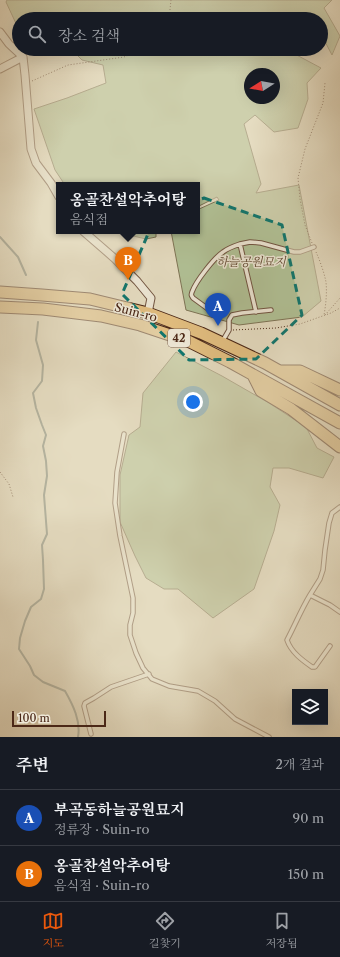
<!DOCTYPE html>
<html lang="ko">
<head>
<meta charset="utf-8">
<style>
	:root { --surface:#171b24; --page:#242831; --text:#f1f3f6; --muted:#9ea1a6; --line:#363941; --accent:#ea580c }
	body { margin:0; font-family:"Libre Caslon Text","Noto Serif KR",serif; background:var(--page); color:var(--text) }
	.controls { position:absolute; right:12px; bottom:12px; display:grid; overflow:hidden; border-radius:0px; box-shadow:0 4px 16px #0002 }
	.controls button { width:36px; height:36px; display:grid; place-items:center; padding:0; border:0; border-bottom:1px solid var(--line); background:var(--surface); color:var(--text); font:20px sans-serif }
	.compass { position:absolute; left:244px; top:68px; width:36px; height:36px; border-radius:50%; background:var(--surface); box-shadow:0 4px 16px #0002; rotate:259deg }
	.scale { position:absolute; left:12px; bottom:10px; width:94px; box-sizing:border-box; padding-left:4px; border:2px solid #4b2817; border-top:0; font-size:11px; line-height:14px; white-space:nowrap; color:#4b2817; -webkit-text-stroke:3px #eee8d7; paint-order:stroke }
	.you { position:absolute; left:193px; top:402px; width:14px; height:14px; margin:-10px; border:3px solid #fff; border-radius:50%; background:#1a73e8; box-shadow:0 0 0 6px #1a73e833 }
	.badge { display:grid; place-items:center; width:26px; height:26px; border-radius:50%; background:var(--accent); color:#fff; font-size:13px; font-weight:700 }
	.pin { position:absolute; translate:-50% -33px; filter:drop-shadow(0 1px 2px #0008) }
	.pin::after { content:''; position:absolute; top:21px; width:14px; height:12px; background:inherit; clip-path:polygon(0 0,100% 0,50% 100%) }
	.popup { position:absolute; left:56px; top:182px; width:144px; height:52px; box-sizing:border-box; display:grid; place-content:center; border-radius:0px; background:var(--surface); filter:drop-shadow(0 1px 3px #0005); font-size:13px; white-space:nowrap; color:var(--muted) }
	.popup b { font-size:15px; color:var(--text) }
	.popup::after { content:''; position:absolute; left:50%; top:100%; margin-left:-8px; border:8px solid transparent; border-top-color:var(--surface) }
	.list { margin:0; padding:0; list-style:none }
	h2 { display:flex; justify-content:space-between; align-items:center; height:52px; margin:0; padding:0 16px; font-size:17px }
	h2 small { font-size:13px; font-weight:400; color:var(--muted) }
	.list li { display:grid; grid-template-columns:26px 1fr auto; gap:12px; align-items:center; box-sizing:border-box; height:56px; padding:0 16px; border-top:1px solid var(--line) }
	.list b { display:block; font-size:15px; white-space:nowrap }
	.list p { margin:0; font-size:13px; white-space:nowrap; color:var(--muted) }
	.list em { font-size:13px; font-style:normal; color:var(--muted) }
	.icon { flex:none; width:22px; height:22px; fill:none; stroke:currentColor; stroke-width:2; stroke-linecap:round; stroke-linejoin:round }
	.map { position:relative; flex:none; width:340px; height:737px; overflow:hidden }
	.search { position:absolute; background:var(--surface); box-shadow:0 4px 16px #0002; left:12px; right:12px; top:12px; height:44px; display:flex; align-items:center; gap:10px; box-sizing:border-box; padding:0 14px; border-radius:22px; color:var(--muted); font-size:15px }
	.sheet { height:164px; background:var(--surface) }
	nav { display:flex; justify-content:space-around; align-items:center; box-sizing:border-box; height:56px; border-top:1px solid var(--line); background:var(--surface); font-size:11px; color:var(--muted) }
	nav a { display:grid; justify-items:center; gap:2px }
	nav .on { color:var(--accent) }
	.map>svg:first-child { display:block }
	.green { fill:#b1c196; stroke:#7e7456; fill-rule:evenodd }
	.lines { fill:none; stroke-linecap:round; stroke-linejoin:round }
	.stream { stroke:#788076; stroke-width:2 }
	.lane-casing { stroke:#725542; stroke-width:5.5 }
	.street-casing { stroke:#725542; stroke-width:9 }
	.primary-casing { stroke:#4b2817; stroke-width:13 }
	.path { stroke:#4b2817; stroke-width:1; stroke-dasharray:1 2; stroke-linecap:butt }
	.lane { stroke:#eee8d7; stroke-width:3.5 }
	.street { stroke:#eee8d7; stroke-width:7 }
	.primary { stroke:#e2be80; stroke-width:11 }
	.marked { fill:none; stroke:#0f766e; stroke-width:3; stroke-dasharray:8 5; stroke-linejoin:round }
	.labels { text-anchor:middle; dominant-baseline:central; stroke-width:3; stroke-linejoin:round; paint-order:stroke }
	.shield { fill:#eee8d7; stroke:#7c6251; stroke-width:1 }
	.shield-label { font-size:11px; font-weight:bold; fill:#4b2817 }
	.park-label { font-size:12px; font-style:italic; fill:#5f4730; stroke:#eee8d7 }
	.street-label { font-size:12px; fill:#4b2817; stroke:#eee8d7 }
</style>
</head>
<body>
<div class="map">
<svg width="340" height="737" viewBox="0 0 340 737">
	<rect width="100%" height="100%" fill="#e5dcc1"/>
	<filter id="stains"><feTurbulence type="fractalNoise" baseFrequency=".005" numOctaves="4"/><feColorMatrix values="0 0 0 0 .2 0 0 0 0 .09 0 0 0 0 .02 0 0 0 .5 -.17"/></filter>
	<radialGradient id="worn" r=".72"><stop offset=".6" stop-color="#630" stop-opacity="0"/><stop offset="1" stop-color="#630" stop-opacity=".3"/></radialGradient>
	<path class="green" d="M7,0H332L324,8L340,36L332,55L321,34V19H296L281,17V19H19V30L6,2Z
		M71,49H290L291,52L321,68L307,83L308,99L298,128L274,132L255,115L244,124L261,184L256,193L299,185L321,301L302,317L239,325L186,310L171,231H197V210L219,200L217,197L197,207V185H65L55,170L34,109L67,98L106,83L103,65L82,60ZM250,74H274V98H250Z
		M112,231H156V237L146,239Z
		M176,352L222,376L269,403L306,427L317,448L334,457L323,478L289,468H273L270,487L280,505L274,531L254,589L213,618L178,589H164L146,578L135,556L120,522V475L129,435L140,427L143,393Z"/>
	<g class="lines">
		<path class="stream" d="M0,237L18,257L26,275
			M38,322L36,340L43,365L42,381L33,393L36,408L42,425L46,435L43,446L46,461L47,476L44,495L47,534L42,545L43,560L44,589L41,599L31,607L25,621L20,638L19,649L30,666L34,675L43,682L65,691C73,705 81,721 78,737"/>
		<g class="lane-casing">
			<path id="lane" d="M240,244L250,242L261,243L294,252H300L314,247
				M215,314L193,298C191,295 191,295 192,292C196,281 214,258 223,252C228,248 234,246 240,244L256,312
				M222,342L229,330V320L232,315L242,313L271,310
				M124,434L117,472L115,503L120,536L133,598V613L130,625V635L136,653L143,668L152,679L169,686L198,691L215,701L235,719L269,737
				M310,595L320,579L323,570L325,550L329,523L332,513L340,507
				M330,646L315,667H312C302,660 291,652 287,640C295,625 301,610 310,595L330,605L340,612
				M91,734L84,706L85,703L94,698L111,687L149,674"/>
		</g>
		<g class="street-casing">
			<path id="street" d="M0,32L9,44L23,57L0,69
				M23,57L25,75L31,149L36,163L51,183L59,197
				M83,231L114,258L137,281L151,298L148,313"/>
		</g>
		<g class="primary-casing">
			<path id="primary" d="M0,292L42,295L90,299L148,313L201,333L265,363L340,405
				M0,307L43,309L101,316L140,325L188,341L230,362L340,423
				M281,371H300L340,390
				M253,375L261,391L291,409L340,447"/>
		</g>
		<path class="path" d="M169,19L171,0
			M32,81L68,65L124,57L144,49
			M312,243L305,225L300,199L298,178L305,149L323,103L325,83
			M316,252C320,261 324,272 326,282C327,293 326,304 324,315
			M325,315L340,298
			M233,330L276,328L300,324L331,313L340,308
			M0,472L9,484L13,497"/>
		<use href="#lane" class="lane"/>
		<use href="#street" class="street"/>
		<use href="#primary" class="primary"/>
	</g>
	<path d="M0 0H340V737H0ZM204,198L282,225L302,315L256,359L189,360L122,294L155,218Z" fill="#e5dcc1" fill-opacity=".55" fill-rule="evenodd"/>
	<path class="marked" d="M204,198L282,225L302,315L256,359L189,360L122,294L155,218Z"/>
	<g class="labels">
		<rect class="shield" x="168" y="329" width="22" height="18" rx="3"/>
		<g class="shield-label">
			<text x="179" y="338">42</text>
		</g>
		<g class="park-label">
			<text x="251" y="261">하늘공원묘지</text>
		</g>
		<g class="street-label">
			<text transform="translate(136 312) rotate(15)">Suin-ro</text>
		</g>
	</g>
	<rect width="100%" height="100%" filter="url(#stains)"/>
	<rect width="100%" height="100%" fill="url(#worn)"/>
</svg>
<div class="controls">
<button><svg class="icon" aria-label="layers" viewBox="0 0 24 24"><path d="M12 4l9 5-9 5-9-5zM3 14l9 5 9-5"/></svg></button>
</div>
<svg class="compass" viewBox="-18 -18 36 36"><path d="M0-13l5 13h-10z" fill="#e53935"/><path d="M0 13l5-13h-10z" fill="#9ea1a6"/></svg>
<div class="scale">100 m</div>
<div class="you"></div>
<div class="pin badge" style="left:218px;top:326px;background:#1a4fb4">A</div>
<div class="pin badge" style="left:128px;top:280px;background:#e8710a">B</div>
<div class="popup"><b>옹골찬설악추어탕</b>음식점</div>
<div class="search"><svg class="icon" aria-label="search" viewBox="0 0 24 24"><circle cx="10" cy="10" r="6"/><path d="M15 15l6 6"/></svg>장소 검색</div>
</div>
<section class="sheet">
<h2>주변<small>2개 결과</small></h2>
<ul class="list">
<li><span class="badge" style="background:#1a4fb4">A</span><div><b>부곡동하늘공원묘지</b><p>정류장 · Suin-ro</p></div><em>90 m</em></li>
<li><span class="badge" style="background:#e8710a">B</span><div><b>옹골찬설악추어탕</b><p>음식점 · Suin-ro</p></div><em>150 m</em></li>
</ul>
</section>
<nav>
<a class="on"><svg class="icon" aria-label="map" viewBox="0 0 24 24"><path d="M3 6l6-2 6 2 6-2v14l-6 2-6-2-6 2zM9 4v14M15 6v14"/></svg>지도</a>
<a><svg class="icon" aria-label="directions" viewBox="0 0 24 24"><path d="M12 3l9 9-9 9-9-9zM9 14v-3h6M13 9l2 2-2 2"/></svg>길찾기</a>
<a><svg class="icon" aria-label="saved" viewBox="0 0 24 24"><path d="M7 4h10v16l-5-4-5 4z"/></svg>저장됨</a>
</nav>
</body>
</html>
